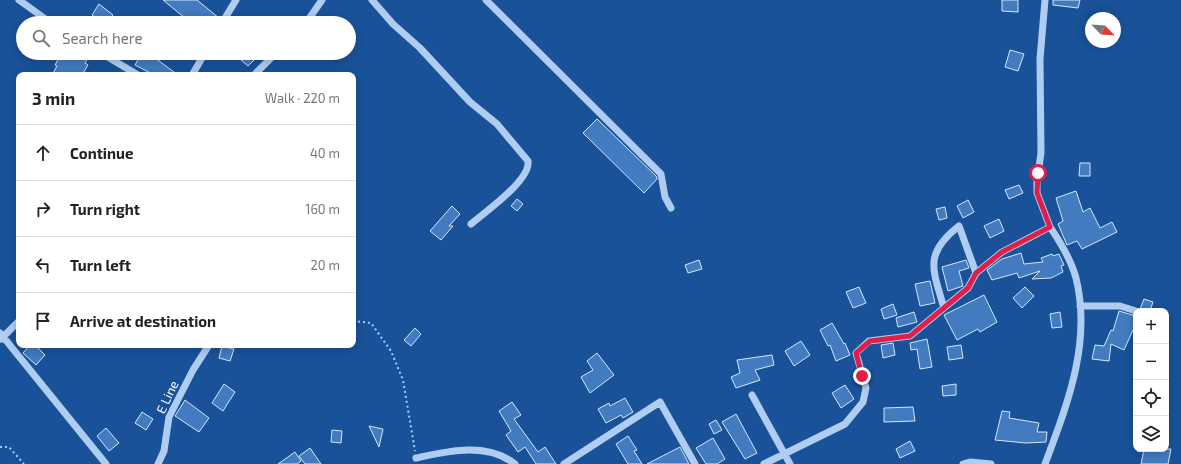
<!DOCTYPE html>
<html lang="en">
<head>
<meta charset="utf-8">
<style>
	:root { --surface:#fff; --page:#f2f2f2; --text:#222; --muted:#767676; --line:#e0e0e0 }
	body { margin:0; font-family:"Exo 2",sans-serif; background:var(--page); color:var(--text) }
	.controls { position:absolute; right:12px; bottom:12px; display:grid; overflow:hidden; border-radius:8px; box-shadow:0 2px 10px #0003 }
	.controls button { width:36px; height:36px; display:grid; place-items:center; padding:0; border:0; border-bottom:1px solid var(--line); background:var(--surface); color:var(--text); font:20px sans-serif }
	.compass { position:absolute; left:1085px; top:12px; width:36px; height:36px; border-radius:50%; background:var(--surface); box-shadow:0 2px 10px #0003; rotate:115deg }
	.stop { position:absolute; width:12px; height:12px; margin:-9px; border:3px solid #e11d48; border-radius:50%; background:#fff }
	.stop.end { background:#e11d48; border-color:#fff; box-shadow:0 1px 4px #0008 }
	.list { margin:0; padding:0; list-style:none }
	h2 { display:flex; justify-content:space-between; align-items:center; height:52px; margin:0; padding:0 16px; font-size:17px }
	h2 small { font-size:13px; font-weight:400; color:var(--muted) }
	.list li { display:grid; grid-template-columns:26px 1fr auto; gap:12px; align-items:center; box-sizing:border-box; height:56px; padding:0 16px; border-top:1px solid var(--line) }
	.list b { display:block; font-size:15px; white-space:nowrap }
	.list em { font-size:13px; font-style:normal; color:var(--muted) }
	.icon { flex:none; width:22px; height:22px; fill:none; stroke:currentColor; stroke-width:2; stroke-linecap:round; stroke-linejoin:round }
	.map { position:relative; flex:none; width:1181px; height:464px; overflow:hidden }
	.search { position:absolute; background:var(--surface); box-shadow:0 2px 10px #0003; left:16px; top:16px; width:340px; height:44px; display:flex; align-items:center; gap:10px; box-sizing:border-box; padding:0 14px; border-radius:22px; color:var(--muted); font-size:15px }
	.panel { position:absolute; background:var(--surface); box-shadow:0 2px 10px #0003; left:16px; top:72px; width:340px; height:276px; border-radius:8px }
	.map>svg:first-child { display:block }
	.building { fill:#427bc0; stroke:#d5e7fc }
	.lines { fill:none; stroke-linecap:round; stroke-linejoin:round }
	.path { stroke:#aecdf1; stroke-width:2; stroke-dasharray:2 3; stroke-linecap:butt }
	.minor { stroke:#aecdf1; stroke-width:7 }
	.route { stroke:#e11d48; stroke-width:5 }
	.labels { text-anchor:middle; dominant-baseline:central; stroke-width:4; stroke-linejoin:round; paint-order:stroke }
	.street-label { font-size:13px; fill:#fff; stroke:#195299 }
</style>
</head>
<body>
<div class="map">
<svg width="1181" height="464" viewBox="0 0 1181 464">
	<rect width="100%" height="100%" fill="#195299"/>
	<path class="building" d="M163,0H197L219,18L217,23H191Z
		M1002,0H1018V12L1002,11Z
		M1053,0H1080L1078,8L1053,5Z
		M99,4L113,15L107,23H103L92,15Z
		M1010,50L1024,54L1018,71L1005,67Z
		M62,53H80L88,58L85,63L88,65L82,75H52L57,66L55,65Z
		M142,53H158L155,58L178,75H154L135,65Z
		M247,54L254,60L248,66L241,60Z
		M597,119L657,177V179L644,193L583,133Z
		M1080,163H1090V176H1079Z
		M1019,185L1023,193L1009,199L1005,190Z
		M1076,191L1083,212L1090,208L1100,228L1112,222L1117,232L1082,249L1077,241L1067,245L1058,224L1063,221L1056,198Z
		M517,199L523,204L517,211L511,206Z
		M968,200L974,212L963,218L957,206Z
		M452,206L460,214L449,226H453L441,240L430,231Z
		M945,207L947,218L939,220L936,209Z
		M999,219L1004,231L990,238L984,226Z
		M1021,253L1024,264L1043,262L1041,258L1052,254L1053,256L1059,254L1064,265L1061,266L1063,272L1051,278L1032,279L1040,271L1019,278L1017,273L992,280L987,270L1002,259Z
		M699,260L702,269L688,273L685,265Z
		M966,260L969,268L959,271L963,286L948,291L942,267Z
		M930,281L935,303L920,306L915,284Z
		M859,287L866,303L853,308L846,292Z
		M1025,287L1034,296L1022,308L1013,298Z
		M984,295L997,322L980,332L978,329L957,340L944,315Z
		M1144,299L1153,302L1150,311L1140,309Z
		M893,304L897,315L884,319L881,309Z
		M1119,311L1136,316V331L1133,330L1124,350L1111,344L1109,361L1092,359L1095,345L1104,346L1111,330L1113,331Z
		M914,312L917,322L898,327L896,318Z
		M1060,312L1062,327L1052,328L1050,314Z
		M832,323L844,344L845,343L850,355L836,361L830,345L828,346L820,330Z
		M415,328L421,334L411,346L404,340Z
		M927,339L932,367L920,369L917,349L911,350L910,343Z
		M801,341L810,355L794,366L785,351Z
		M893,343L895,355L883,358L881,345Z
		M30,345H35L45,355L36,365L23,353Z
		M961,345L963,358L949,360L947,347Z
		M222,346L234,349L230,361L219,358Z
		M597,353L614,375L590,393L581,377L593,370L587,361Z
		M772,355L774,365L755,370L760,380L736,388L731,377L740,373L737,360Z
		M224,384L235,392L223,411L212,403Z
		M956,384V395L943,396L942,386Z
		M845,385L854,399L841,408L832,393Z
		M625,398L633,412L623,418L621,415L606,423L598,409L609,403L610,406Z
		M185,400L209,418L199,432L175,416Z
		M512,402L521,415L514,419L538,452L545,447L556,464H536L525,447L518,452L506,435L511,431L499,411Z
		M913,407L915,421L884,422V408Z
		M1002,411L1010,412L1009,418L1039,423L1037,432H1047L1046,442L1026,443L995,440Z
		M142,412L153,419L146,430L135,423Z
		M736,414L757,453L745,459L722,422Z
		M716,420L722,430L714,434L709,424Z
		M369,426L383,429L379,447Z
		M106,428L119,443L109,451L97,436Z
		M332,430L342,431L341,443L331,442Z
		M628,436L637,450L634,451L642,464H628L616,444Z
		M713,438L725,459L717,464H706L696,448Z
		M910,441L915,451L900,458L896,449Z
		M680,447L689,464H647Z
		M310,448L321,464H305L299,456Z
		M1144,449H1171L1168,464H1141Z
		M295,452L301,461L297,464H278Z"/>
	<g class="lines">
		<path class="path" d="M353,321L371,323L391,351L403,380L415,451
			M0,447H9L24,464"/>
		<path class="minor" d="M19,0L51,23
			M372,0L393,24L420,48L470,102L497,124L528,161C531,180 485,212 471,224
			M486,0L661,174L665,197L671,208
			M1045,0L1040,59L1041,153L1037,181V193L1050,227
			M222,23L236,0
			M306,23L322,0
			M101,53L138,75
			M192,75L205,53
			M254,75L276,53
			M1080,306H1120L1136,311
			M944,308C933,270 923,254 959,226L976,273
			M0,333L106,464
			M1,339L19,321
			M752,395L790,464
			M416,458C449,451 487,442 515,464
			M158,464L164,451L169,417L193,370L209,345
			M564,464L660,402L695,464
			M764,464L845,424L863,402L866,388L856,353L869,341L910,336L968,288L976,273L1002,252L1050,227C1061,243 1071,260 1076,278C1092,343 1067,405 1045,464
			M963,464L970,462L991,464"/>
	</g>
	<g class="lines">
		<path class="route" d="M862,376L856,353L870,341L910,336L968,288L976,273L1002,252L1050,227L1037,193L1038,173"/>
	</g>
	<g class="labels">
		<g class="street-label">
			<text transform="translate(167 397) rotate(-65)">E Line</text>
		</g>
	</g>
</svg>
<div class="controls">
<button>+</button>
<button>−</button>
<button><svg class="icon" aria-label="locate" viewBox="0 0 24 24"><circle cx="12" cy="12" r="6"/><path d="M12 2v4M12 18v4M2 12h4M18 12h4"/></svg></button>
<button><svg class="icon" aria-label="layers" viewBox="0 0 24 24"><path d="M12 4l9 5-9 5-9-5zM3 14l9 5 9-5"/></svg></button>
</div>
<svg class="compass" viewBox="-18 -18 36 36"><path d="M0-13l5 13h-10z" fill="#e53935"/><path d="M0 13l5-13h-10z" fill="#767676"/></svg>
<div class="stop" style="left:1038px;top:173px"></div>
<div class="stop end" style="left:862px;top:376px"></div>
<div class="search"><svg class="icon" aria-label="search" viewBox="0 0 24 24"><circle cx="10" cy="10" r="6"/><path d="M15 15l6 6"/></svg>Search here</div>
<section class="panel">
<h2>3 min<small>Walk · 220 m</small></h2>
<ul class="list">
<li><svg class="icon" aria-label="ahead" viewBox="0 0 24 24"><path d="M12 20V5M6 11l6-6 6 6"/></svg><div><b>Continue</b></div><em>40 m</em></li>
<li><svg class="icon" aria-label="right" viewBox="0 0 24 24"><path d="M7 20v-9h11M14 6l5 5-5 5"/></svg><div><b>Turn right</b></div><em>160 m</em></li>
<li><svg class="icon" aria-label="left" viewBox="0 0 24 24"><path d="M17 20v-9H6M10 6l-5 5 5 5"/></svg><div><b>Turn left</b></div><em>20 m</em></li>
<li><svg class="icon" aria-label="arrive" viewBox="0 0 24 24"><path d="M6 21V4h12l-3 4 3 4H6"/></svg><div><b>Arrive at destination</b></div></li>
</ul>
</section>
</div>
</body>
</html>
